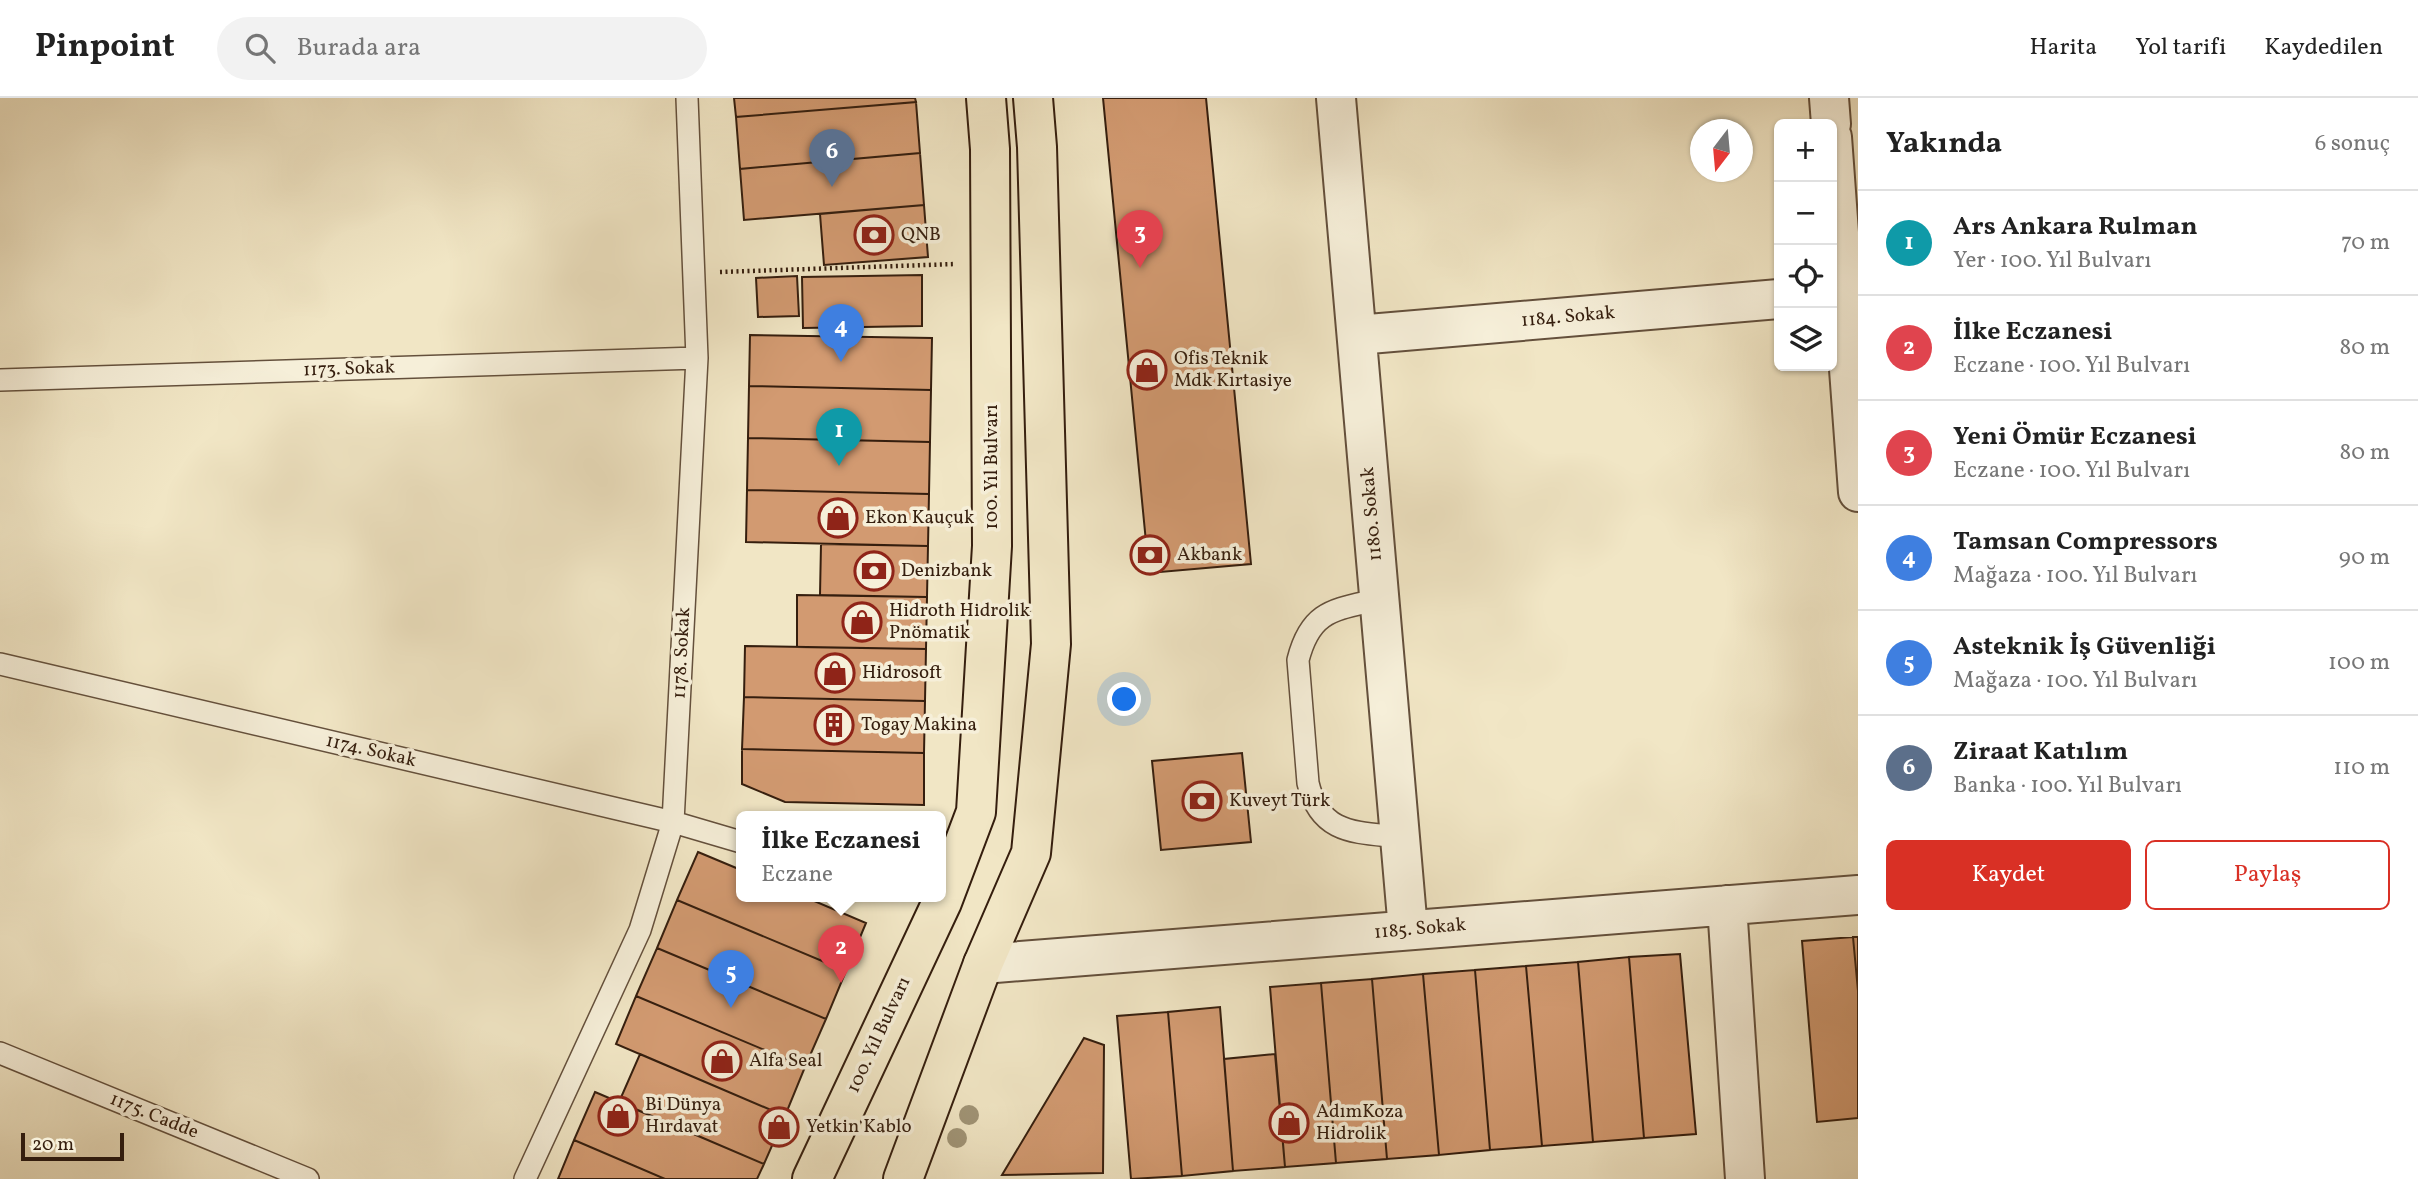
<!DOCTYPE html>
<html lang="tr">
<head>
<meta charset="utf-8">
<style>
	:root { --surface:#fff; --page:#f2f2f2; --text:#222; --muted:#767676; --line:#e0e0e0; --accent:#d93025 }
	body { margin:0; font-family:Vollkorn,serif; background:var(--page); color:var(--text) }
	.controls { position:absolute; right:21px; top:21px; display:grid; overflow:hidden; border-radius:10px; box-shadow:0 2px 5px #0004 }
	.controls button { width:63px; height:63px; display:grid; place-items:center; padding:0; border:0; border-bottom:2px solid var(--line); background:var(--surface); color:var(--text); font:35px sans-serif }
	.compass { position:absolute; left:1690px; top:21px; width:63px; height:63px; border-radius:50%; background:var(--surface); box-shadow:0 2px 5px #0004; rotate:196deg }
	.scale { position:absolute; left:21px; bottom:18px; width:103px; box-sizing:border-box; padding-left:7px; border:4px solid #351e0e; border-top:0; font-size:19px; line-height:24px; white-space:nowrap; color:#351e0e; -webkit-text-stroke:5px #f6efd9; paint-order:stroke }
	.you { position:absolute; left:1125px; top:602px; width:24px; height:24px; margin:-18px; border:5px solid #fff; border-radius:50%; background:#1a73e8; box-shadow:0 0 0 10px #1a73e833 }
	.badge { display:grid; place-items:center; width:46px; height:46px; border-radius:50%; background:var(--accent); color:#fff; font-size:23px; font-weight:700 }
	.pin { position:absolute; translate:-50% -58px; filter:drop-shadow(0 2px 4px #0008) }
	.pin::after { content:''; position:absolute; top:37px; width:24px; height:21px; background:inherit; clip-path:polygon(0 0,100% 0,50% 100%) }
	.popup { position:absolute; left:736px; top:713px; width:210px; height:91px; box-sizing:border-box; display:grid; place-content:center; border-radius:10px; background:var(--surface); filter:drop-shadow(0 2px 5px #0005); font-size:23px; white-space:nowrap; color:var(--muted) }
	.popup b { font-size:26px; color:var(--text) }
	.popup::after { content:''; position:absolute; left:50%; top:100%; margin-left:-14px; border:14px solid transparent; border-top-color:var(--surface) }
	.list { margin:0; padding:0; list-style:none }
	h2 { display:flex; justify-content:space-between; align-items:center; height:91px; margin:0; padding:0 28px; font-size:30px }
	h2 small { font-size:23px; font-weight:400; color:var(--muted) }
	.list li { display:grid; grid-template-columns:46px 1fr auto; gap:21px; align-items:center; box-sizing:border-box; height:105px; padding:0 28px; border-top:2px solid var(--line) }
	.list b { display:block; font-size:26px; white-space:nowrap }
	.list p { margin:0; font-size:23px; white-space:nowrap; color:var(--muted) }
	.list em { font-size:23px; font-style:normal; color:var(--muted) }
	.actions { display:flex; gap:14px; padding:21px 28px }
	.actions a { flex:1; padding:16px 0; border:2px solid var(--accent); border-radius:10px; text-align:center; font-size:24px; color:var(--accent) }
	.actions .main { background:var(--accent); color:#fff }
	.icon { flex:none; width:38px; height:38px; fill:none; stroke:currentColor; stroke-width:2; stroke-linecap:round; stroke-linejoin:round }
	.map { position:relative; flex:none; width:1858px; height:1081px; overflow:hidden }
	header { display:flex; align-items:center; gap:42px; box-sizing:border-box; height:98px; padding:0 35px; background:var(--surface); border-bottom:2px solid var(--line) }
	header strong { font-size:33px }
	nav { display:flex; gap:38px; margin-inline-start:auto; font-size:24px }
	.search { width:490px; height:63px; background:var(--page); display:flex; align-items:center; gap:18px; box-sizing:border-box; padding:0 24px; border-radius:38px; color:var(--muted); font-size:26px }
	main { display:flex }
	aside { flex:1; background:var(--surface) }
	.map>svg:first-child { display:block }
	.building { fill:#d29a71; stroke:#351e0e; stroke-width:2 }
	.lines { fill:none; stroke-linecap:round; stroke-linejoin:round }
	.service-casing { stroke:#64503c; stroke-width:24 }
	.minor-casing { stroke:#64503c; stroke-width:42 }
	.primary-casing { stroke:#351e0e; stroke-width:42 }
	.path { stroke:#351e0e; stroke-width:4.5; stroke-dasharray:2 3.5; stroke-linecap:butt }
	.service { stroke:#f6efd9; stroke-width:21 }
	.minor { stroke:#f6efd9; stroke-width:38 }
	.primary { stroke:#f1e6c5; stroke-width:38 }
	.tree { fill:#a09476 }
	.labels { text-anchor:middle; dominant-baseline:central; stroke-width:7; stroke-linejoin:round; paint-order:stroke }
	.poi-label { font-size:19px; fill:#351e0e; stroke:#f6efd9; text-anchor:start }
	.street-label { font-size:19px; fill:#351e0e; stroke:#f6efd9 }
</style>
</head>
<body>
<header>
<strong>Pinpoint</strong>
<div class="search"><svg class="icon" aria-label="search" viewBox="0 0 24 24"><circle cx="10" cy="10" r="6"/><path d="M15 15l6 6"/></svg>Burada ara</div>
<nav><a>Harita</a><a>Yol tarifi</a><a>Kaydedilen</a></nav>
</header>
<main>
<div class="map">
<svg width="1858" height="1081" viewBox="0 0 1858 1081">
	<rect width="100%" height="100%" fill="#f1e6c5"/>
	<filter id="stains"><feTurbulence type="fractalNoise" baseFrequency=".00286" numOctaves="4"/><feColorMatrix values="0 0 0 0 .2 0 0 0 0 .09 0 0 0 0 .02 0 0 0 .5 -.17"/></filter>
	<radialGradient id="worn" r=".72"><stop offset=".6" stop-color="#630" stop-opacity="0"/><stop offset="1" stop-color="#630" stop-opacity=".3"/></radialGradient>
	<path class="building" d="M734,0H915L916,4L736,19Z
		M1103,0H1206L1251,466L1149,475Z
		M916,4L920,55L740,71L736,19Z
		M920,55L924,107L744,122L740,71Z
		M924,107L928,159L824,167L820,116Z
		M922,177V228L803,230L802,179Z
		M797,178L799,218L758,219L756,180Z
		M750,237L932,240L931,292L749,288Z
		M749,288L931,292L930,344L748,340Z
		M748,340L930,344L929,396L747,392Z
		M747,392L929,396L928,448L746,444Z
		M821,446L928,448L927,499L820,497Z
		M797,497L927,499L926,551L797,549Z
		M745,548L926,551L925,603L744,599Z
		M744,599L925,603L924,655L742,651Z
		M742,651L924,655V707L785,704L742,686Z
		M1242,655L1251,744L1161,752L1152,663Z
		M698,754L741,772V799H805L866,825L846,873L677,802Z
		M677,802L846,873L826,921L657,850Z
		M1853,839L1858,893V1020L1817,1024L1802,843Z
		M1853,839H1858V893Z
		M657,850L826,921L805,969L636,898Z
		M1680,856L1696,1036L1644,1040L1629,859Z
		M1629,859L1644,1040L1593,1044L1578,864Z
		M1578,864L1593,1044L1542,1048L1526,868Z
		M1526,868L1542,1048L1490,1052L1475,872Z
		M1475,872L1490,1052L1439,1057L1423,876Z
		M1423,876L1439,1057L1387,1061L1372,881Z
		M1372,881L1387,1061L1336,1065L1321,885Z
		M1321,885L1336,1065L1285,1069L1270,889Z
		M636,898L805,969L785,1018L616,946Z
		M1220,909L1233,1073L1182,1078L1168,914Z
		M1168,914L1182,1078L1131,1081L1117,918Z
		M1084,940L1104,947L1103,1075L1002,1077Z
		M640,956L785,1018L764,1066L619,1004Z
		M1275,956L1285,1069L1233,1073L1224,961Z
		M595,994L764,1066L757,1081H665L574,1042Z
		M574,1042L665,1081H558Z"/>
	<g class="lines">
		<g class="service-casing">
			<path id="service" d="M0,282L697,260
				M1380,501C1335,512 1311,511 1298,562L1308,685C1320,737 1356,734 1400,739
				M0,566L673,724L741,744
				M0,955L308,1081
				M525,1081L640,832L673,724L697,260L687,0"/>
		</g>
		<g class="minor-casing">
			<path id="minor" d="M1336,0L1408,832
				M1829,0L1831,26
				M1832,39L1858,394
				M1357,237L1779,201
				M1727,807L1745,1081
				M983,866L1858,797"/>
		</g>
		<g class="primary-casing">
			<path id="primary" d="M812,1081L942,804L976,714L992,448L990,51L986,0
				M903,1081L983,866L1031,755L1051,546L1037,49L1033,0"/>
		</g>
		<path class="path" d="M720,174L956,166"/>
		<use href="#service" class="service"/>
		<use href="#minor" class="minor"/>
		<use href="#primary" class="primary"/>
	</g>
	<g class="tree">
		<circle cx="969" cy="1017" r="10"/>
		<circle cx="957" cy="1040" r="10"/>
	</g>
	<defs>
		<g id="bank-ring" transform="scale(2.0125)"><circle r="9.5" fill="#f6efd9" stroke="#8f2418" stroke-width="1.5"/><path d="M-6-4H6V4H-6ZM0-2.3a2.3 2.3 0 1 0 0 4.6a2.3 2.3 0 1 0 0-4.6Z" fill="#8f2418"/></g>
		<g id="shop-ring" transform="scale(2.0125)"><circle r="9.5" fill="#f6efd9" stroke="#8f2418" stroke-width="1.5"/><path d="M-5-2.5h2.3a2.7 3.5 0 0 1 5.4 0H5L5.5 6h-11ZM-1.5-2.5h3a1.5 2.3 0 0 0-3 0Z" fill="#8f2418"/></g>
		<g id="building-ring" transform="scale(2.0125)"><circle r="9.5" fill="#f6efd9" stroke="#8f2418" stroke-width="1.5"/><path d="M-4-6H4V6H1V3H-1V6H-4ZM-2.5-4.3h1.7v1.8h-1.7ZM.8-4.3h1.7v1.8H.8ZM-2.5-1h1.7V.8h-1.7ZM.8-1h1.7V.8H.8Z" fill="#8f2418"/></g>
	</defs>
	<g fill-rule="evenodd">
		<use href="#bank-ring" x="874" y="137"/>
		<use href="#shop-ring" x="1147" y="272"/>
		<use href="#shop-ring" x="838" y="420"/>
		<use href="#bank-ring" x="1150" y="457"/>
		<use href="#bank-ring" x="874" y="473"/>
		<use href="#shop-ring" x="862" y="524"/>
		<use href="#shop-ring" x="835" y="575"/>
		<use href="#building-ring" x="834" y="627"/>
		<use href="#bank-ring" x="1202" y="703"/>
		<use href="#shop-ring" x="722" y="963"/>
		<use href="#shop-ring" x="618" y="1018"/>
		<use href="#shop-ring" x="1289" y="1025"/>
		<use href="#shop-ring" x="779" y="1029"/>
	</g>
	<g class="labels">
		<g class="poi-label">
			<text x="901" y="137">QNB</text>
			<text x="1174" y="261">Ofis Teknik<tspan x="1174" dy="22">Mdk Kırtasiye</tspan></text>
			<text x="865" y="420">Ekon Kauçuk</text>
			<text x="1177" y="457">Akbank</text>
			<text x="901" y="473">Denizbank</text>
			<text x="889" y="513">Hidroth Hidrolik<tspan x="889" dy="22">Pnömatik</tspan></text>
			<text x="862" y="575">Hidrosoft</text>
			<text x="861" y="627">Togay Makina</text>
			<text x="1229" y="703">Kuveyt Türk</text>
			<text x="749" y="963">Alfa Seal</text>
			<text x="645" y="1007">Bi Dünya<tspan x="645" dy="22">Hırdavat</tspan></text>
			<text x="1316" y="1014">AdımKoza<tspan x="1316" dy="22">Hidrolik</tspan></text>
			<text x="806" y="1029">Yetkin Kablo</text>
		</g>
		<g class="street-label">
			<text transform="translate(1568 219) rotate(-5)">1184. Sokak</text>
			<text transform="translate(349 271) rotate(-2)">1173. Sokak</text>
			<text transform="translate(992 369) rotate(-90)">100. Yıl Bulvarı</text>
			<text transform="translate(1372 416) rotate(-95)">1180. Sokak</text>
			<text transform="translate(682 555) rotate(-87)">1178. Sokak</text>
			<text transform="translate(371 653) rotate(13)">1174. Sokak</text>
			<text transform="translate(1420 831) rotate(-5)">1185. Sokak</text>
			<text transform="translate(879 937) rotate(-65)">100. Yıl Bulvarı</text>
			<text transform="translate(154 1018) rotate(22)">1175. Cadde</text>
		</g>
	</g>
	<rect width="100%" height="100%" filter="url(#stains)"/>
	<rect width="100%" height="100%" fill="url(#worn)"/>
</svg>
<div class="controls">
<button>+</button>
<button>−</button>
<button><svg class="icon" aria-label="locate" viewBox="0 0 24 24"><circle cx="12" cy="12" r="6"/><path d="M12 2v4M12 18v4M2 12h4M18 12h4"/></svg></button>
<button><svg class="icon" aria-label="layers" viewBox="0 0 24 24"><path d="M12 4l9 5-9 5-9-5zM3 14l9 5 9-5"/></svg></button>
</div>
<svg class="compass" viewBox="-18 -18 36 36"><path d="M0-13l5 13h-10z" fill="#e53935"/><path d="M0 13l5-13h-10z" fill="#767676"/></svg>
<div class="scale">20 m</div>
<div class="you"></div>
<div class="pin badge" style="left:839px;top:368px;background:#0f9aa8">1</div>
<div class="pin badge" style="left:841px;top:885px;background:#e0444e">2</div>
<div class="popup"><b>İlke Eczanesi</b>Eczane</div>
<div class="pin badge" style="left:1140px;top:170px;background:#e0444e">3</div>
<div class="pin badge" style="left:841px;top:264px;background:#3f7fe0">4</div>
<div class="pin badge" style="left:731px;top:910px;background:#3f7fe0">5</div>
<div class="pin badge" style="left:832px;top:89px;background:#5c6f8a">6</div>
</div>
<aside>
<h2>Yakında<small>6 sonuç</small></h2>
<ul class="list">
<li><span class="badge" style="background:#0f9aa8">1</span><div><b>Ars Ankara Rulman</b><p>Yer · 100. Yıl Bulvarı</p></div><em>70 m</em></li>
<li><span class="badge" style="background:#e0444e">2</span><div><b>İlke Eczanesi</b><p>Eczane · 100. Yıl Bulvarı</p></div><em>80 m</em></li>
<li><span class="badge" style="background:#e0444e">3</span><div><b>Yeni Ömür Eczanesi</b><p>Eczane · 100. Yıl Bulvarı</p></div><em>80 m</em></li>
<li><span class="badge" style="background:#3f7fe0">4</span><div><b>Tamsan Compressors</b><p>Mağaza · 100. Yıl Bulvarı</p></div><em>90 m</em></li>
<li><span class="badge" style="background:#3f7fe0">5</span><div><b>Asteknik İş Güvenliği</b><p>Mağaza · 100. Yıl Bulvarı</p></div><em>100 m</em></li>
<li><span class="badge" style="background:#5c6f8a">6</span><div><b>Ziraat Katılım</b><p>Banka · 100. Yıl Bulvarı</p></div><em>110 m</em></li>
</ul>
<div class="actions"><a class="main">Kaydet</a><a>Paylaş</a></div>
</aside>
</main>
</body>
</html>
